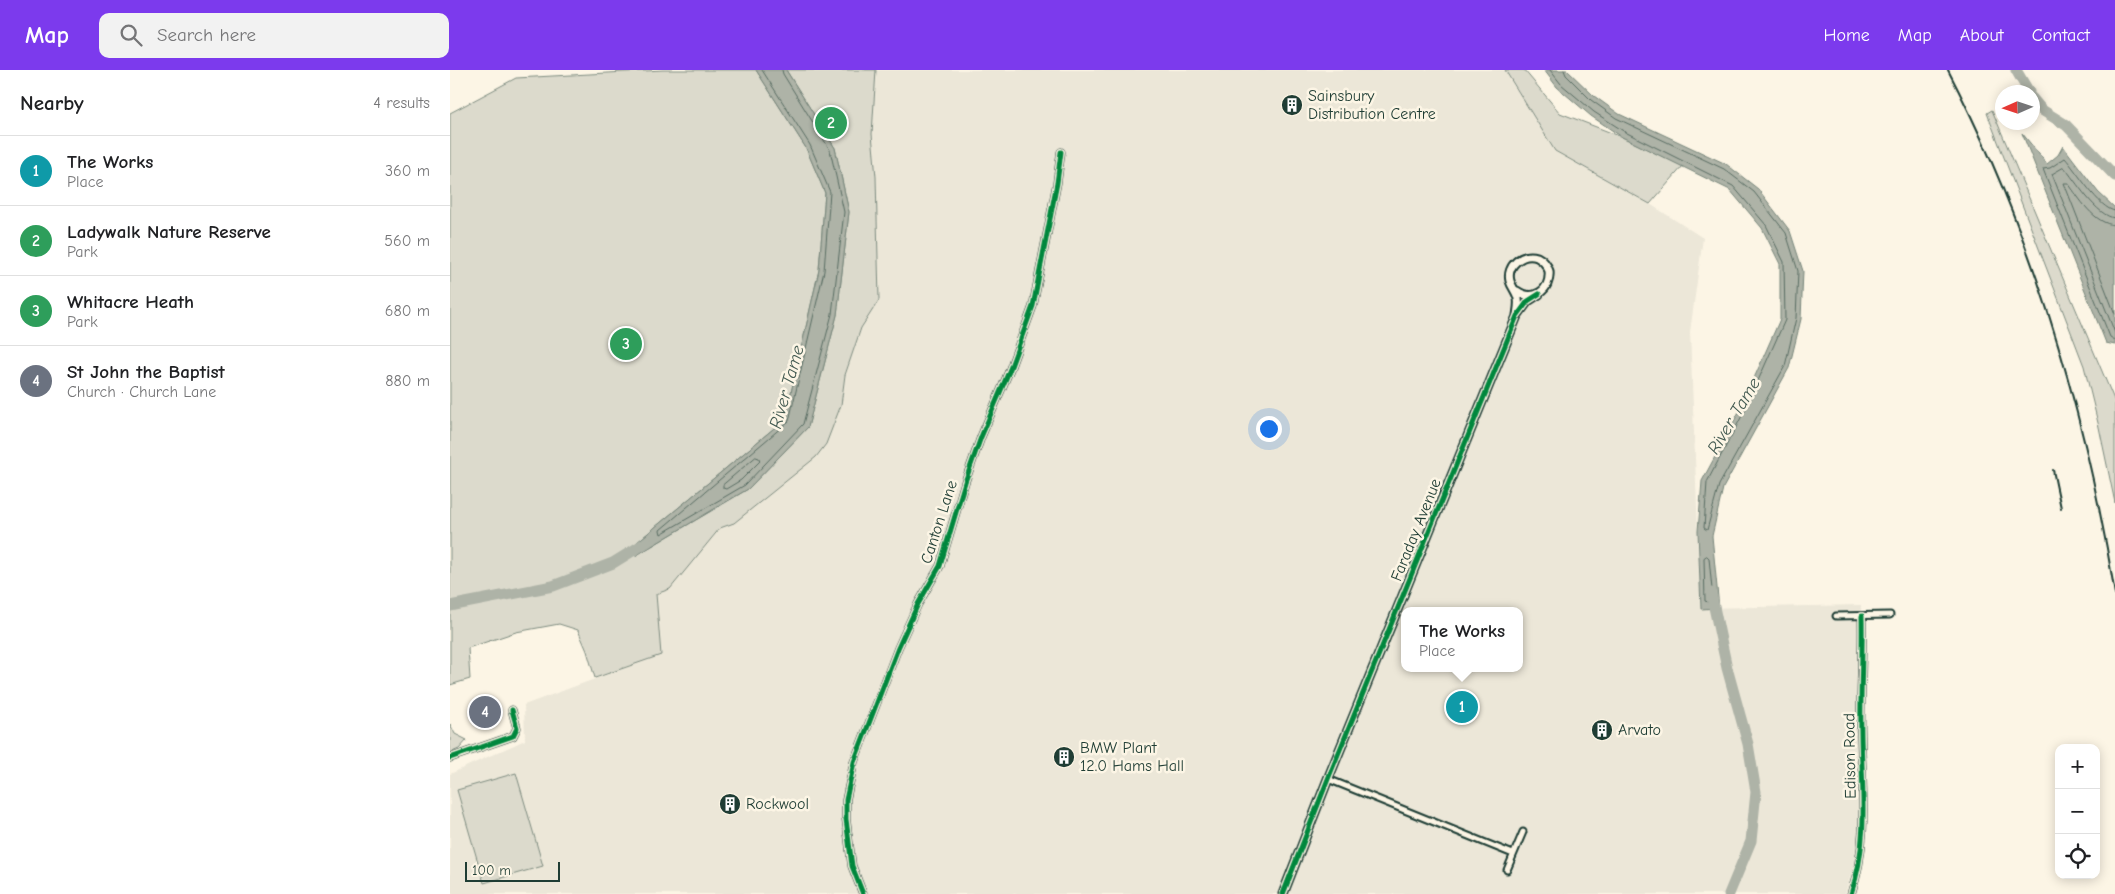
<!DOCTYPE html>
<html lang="en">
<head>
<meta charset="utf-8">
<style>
	:root { --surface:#fff; --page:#f2f2f2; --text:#202124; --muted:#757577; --line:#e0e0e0; --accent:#7c3aed }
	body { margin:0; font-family:"Comic Neue",sans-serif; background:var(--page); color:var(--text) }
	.controls { position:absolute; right:15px; bottom:15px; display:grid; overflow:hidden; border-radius:10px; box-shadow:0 2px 12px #0003 }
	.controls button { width:45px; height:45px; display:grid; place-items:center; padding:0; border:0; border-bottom:1px solid var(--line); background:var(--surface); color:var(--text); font:25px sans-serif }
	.compass { position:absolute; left:1545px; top:15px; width:45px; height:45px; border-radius:50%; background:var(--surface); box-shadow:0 2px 12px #0003; rotate:267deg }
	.scale { position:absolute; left:15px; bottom:12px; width:95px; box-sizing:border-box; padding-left:5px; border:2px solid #1f3d34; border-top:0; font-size:14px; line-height:18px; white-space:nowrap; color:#1f3d34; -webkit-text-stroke:4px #fcf5e5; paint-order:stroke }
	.you { position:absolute; left:818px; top:358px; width:18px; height:18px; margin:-12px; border:4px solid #fff; border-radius:50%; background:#1a73e8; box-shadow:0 0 0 8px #1a73e833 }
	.badge { display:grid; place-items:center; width:32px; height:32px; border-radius:50%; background:var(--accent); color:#fff; font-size:16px; font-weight:700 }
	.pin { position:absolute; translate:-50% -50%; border:2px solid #fff; box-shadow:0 1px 5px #0006 }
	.popup { position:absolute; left:951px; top:537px; width:122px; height:65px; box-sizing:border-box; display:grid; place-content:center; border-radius:10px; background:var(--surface); filter:drop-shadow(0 1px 4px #0005); font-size:16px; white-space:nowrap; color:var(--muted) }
	.popup b { font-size:19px; color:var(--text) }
	.popup::after { content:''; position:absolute; left:50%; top:100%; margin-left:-10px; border:10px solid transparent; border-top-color:var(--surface) }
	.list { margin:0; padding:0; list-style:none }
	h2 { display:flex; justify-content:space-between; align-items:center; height:65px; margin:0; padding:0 20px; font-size:21px }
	h2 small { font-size:16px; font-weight:400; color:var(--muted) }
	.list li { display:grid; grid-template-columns:32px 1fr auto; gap:15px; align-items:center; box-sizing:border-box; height:70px; padding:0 20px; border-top:1px solid var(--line) }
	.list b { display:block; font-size:19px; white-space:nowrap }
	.list p { margin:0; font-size:16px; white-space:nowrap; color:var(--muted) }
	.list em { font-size:16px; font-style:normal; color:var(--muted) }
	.icon { flex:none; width:28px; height:28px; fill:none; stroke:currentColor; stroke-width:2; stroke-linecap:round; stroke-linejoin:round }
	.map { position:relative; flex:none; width:1665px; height:824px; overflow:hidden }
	header { display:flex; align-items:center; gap:30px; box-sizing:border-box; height:70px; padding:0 25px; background:var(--accent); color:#fff }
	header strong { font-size:24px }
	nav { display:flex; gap:28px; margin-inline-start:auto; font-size:18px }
	.search { width:350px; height:45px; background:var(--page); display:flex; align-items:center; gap:12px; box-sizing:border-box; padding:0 18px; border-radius:10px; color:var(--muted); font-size:19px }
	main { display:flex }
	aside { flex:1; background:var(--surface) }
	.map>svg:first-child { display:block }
	.built { fill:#ece7d8; fill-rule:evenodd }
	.green { fill:#dcdacc; stroke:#7e8c80 }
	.water { fill:#aeb3a7; stroke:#758479 }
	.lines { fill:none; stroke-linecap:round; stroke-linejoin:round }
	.shore { stroke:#586c62; stroke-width:1 }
	.river { stroke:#aeb3a7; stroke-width:11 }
	.street-casing { stroke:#1f3d34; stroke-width:9 }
	.secondary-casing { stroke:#1f3d34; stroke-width:11 }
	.street { stroke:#fcf5e5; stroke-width:5 }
	.secondary { stroke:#fcf5e5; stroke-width:7 }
	.rail { stroke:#1f3d34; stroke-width:2 }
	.cycleway-casing { stroke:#fcf5e5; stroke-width:8 }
	.cycleway { stroke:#00873e; stroke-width:5 }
	.labels { text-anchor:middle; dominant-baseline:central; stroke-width:5; stroke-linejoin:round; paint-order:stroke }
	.poi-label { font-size:16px; fill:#1f3d34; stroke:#fcf5e5; text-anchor:start }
	.street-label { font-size:16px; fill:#1f3d34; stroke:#fcf5e5 }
	.water-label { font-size:18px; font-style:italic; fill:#435a51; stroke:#fcf5e5 }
</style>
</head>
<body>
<header>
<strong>Map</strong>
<div class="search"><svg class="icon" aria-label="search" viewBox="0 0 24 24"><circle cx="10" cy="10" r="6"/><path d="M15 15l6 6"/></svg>Search here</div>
<nav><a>Home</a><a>Map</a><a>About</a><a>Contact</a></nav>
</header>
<main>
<aside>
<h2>Nearby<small>4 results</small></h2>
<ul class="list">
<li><span class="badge" style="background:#0f9aa8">1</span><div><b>The Works</b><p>Place</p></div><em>360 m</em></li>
<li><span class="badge" style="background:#2e9e5b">2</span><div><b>Ladywalk Nature Reserve</b><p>Park</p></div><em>560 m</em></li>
<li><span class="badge" style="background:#2e9e5b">3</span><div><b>Whitacre Heath</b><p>Park</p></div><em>680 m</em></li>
<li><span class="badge" style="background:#6b7280">4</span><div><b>St John the Baptist</b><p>Church · Church Lane</p></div><em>880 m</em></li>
</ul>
</aside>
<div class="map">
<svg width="1665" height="824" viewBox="0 0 1665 824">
	<rect width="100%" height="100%" fill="#fcf5e5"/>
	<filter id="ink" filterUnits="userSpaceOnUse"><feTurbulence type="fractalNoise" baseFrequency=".02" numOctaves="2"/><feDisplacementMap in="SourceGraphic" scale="10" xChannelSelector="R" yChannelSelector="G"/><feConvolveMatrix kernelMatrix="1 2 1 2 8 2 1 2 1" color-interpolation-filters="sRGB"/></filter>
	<g filter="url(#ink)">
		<path class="built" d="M426,0H1055L1105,81L1200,134L1253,168L1240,262L1251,538L1411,535L1407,667L1410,763L1405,792L1395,824H0V704L75,670L74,635L210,585L206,524L220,518L270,458L284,453L391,335L395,305L411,258L429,230L426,107L422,64ZM954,541H1070V598H954Z"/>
		<path class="green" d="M213,0H306L356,78L375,123L369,200L335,349L167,489L182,482L185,486L298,419L358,357L387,245L399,142L385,78L336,0H426L422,64L426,107L429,230L411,258L395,305L391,335L376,374L366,387L284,453L270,458L220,519L206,524L211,585L145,608L137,581L128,560L109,554L66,562L18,578L20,609L0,615V43L66,8Z
			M1055,0H1074L1110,43L1172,67L1233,96L1200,134L1105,81Z
			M1542,40L1665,332V433L1649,357L1634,296L1537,43Z
			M0,654L5,664L17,670L9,679L0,683Z
			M66,703L93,796L34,813L7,720Z"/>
		<path class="water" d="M306,0H336L385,78L399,142L387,245L358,357L298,419L185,486L186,473L335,349L369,200L375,123L356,78Z
			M1094,0H1117L1144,26L1169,44L1276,94L1308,119L1340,161L1353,201L1351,249L1339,298L1273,418L1262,466L1269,538L1251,539L1248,461L1252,411L1291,338L1330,249V194L1312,158L1280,120L1172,67L1141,46L1107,17Z
			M1572,63L1597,94L1608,85L1613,76L1648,122L1665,138V275L1656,273Z"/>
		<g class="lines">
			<path class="shore" d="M312,0L360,75L380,122L374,201L339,351L210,460L211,464L295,415L353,354L382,244L394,142L380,80L333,4L332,0
				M1100,0L1111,14L1144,42L1175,62L1283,116L1316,155L1334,192L1335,250L1295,340L1257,412L1254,458L1257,460L1269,415L1335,296L1346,248L1348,201L1336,163L1304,122L1274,99L1166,48L1141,30L1116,5L1114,0
				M1665,141C1649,139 1626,100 1615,88L1600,98L1593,99L1660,267L1665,270
				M1665,148C1647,147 1625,110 1614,97L1602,104L1665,263
				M1665,155C1644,154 1629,128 1618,113H1614L1665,244
				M306,387L309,388L310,391L291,410L276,419L273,418V415Z
				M1257,486L1259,488L1263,530L1261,533L1255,531L1254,488Z"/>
			<path class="river" d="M1566,0L1579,22
				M1582,28L1592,40L1616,55L1665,106
				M1261,523L1277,598L1298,674L1306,722L1301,771L1279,824
				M0,536L103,516L163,493L197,472"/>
			<g class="street-casing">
				<path id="street" d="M1386,546L1440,545
					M0,688L63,666L67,658L62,640
					M878,709L1063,784
					M1057,800L1073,762
					M413,824L402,796L396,749V730L404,692L448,578L468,534L490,496L515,412L531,367L560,299L583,236L607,113L611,82
					M1401,824C1419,772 1412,718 1411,665C1410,625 1413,585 1412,546"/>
			</g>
			<g class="secondary-casing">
				<path id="secondary" d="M1067,221C1083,232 1101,221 1099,201C1097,195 1093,190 1087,187C1072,182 1056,196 1060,211C1062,218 1067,222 1068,229C1069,234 1068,239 1067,245
					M833,824L878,709L1067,246L1078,231L1089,224"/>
			</g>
			<use href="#street" class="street"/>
			<use href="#secondary" class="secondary"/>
			<path class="rail" d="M1498,0C1583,164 1635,342 1665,524
				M1603,400L1611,438"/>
			<g class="cycleway-casing">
				<path id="cycleway" d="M0,688L63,666L67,658L62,640
					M413,824L402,796L396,749V730L404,692L448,578L468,534L490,496L515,412L531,367L560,299L583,236L607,113L611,82
					M833,824L878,709L1067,246L1078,231L1089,224
					M1401,824C1419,772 1412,718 1411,665C1410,625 1413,585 1412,546"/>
			</g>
			<use href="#cycleway" class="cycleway"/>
		</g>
	</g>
	<defs>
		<g id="building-disc" transform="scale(1.125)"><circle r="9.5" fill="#1f3d34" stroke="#fcf5e5"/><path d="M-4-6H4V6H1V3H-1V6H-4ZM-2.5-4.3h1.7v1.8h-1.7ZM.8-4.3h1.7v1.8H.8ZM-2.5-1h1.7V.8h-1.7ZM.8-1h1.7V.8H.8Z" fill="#fff"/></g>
	</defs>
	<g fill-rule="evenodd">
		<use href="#building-disc" x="842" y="35"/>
		<use href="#building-disc" x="1152" y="660"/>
		<use href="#building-disc" x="614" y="687"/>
		<use href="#building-disc" x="280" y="734"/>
	</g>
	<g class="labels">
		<g class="poi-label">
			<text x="858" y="26">Sainsbury<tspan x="858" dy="18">Distribution Centre</tspan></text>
			<text x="1168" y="660">Arvato</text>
			<text x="630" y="678">BMW Plant<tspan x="630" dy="18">12.0 Hams Hall</tspan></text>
			<text x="296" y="734">Rockwool</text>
		</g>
		<g class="street-label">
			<text transform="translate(489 452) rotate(-72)">Canton Lane</text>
			<text transform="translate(966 460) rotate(-68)">Faraday Avenue</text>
			<text transform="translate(1400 686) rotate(-91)">Edison Road</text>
		</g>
		<g class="water-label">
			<text transform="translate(337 317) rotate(-74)">River Tame</text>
			<text transform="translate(1284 346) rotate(-59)">River Tame</text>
		</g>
	</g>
</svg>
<div class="controls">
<button>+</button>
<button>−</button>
<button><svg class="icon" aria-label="locate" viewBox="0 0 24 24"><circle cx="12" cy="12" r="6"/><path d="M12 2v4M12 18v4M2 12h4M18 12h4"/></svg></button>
</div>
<svg class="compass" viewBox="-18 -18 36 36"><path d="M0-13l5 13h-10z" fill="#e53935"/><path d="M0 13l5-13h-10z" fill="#757577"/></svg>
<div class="scale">100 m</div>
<div class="you"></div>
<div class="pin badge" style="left:1012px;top:637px;background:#0f9aa8">1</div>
<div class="popup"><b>The Works</b>Place</div>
<div class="pin badge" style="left:381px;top:53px;background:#2e9e5b">2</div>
<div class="pin badge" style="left:176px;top:274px;background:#2e9e5b">3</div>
<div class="pin badge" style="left:35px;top:642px;background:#6b7280">4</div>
</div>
</main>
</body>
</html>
